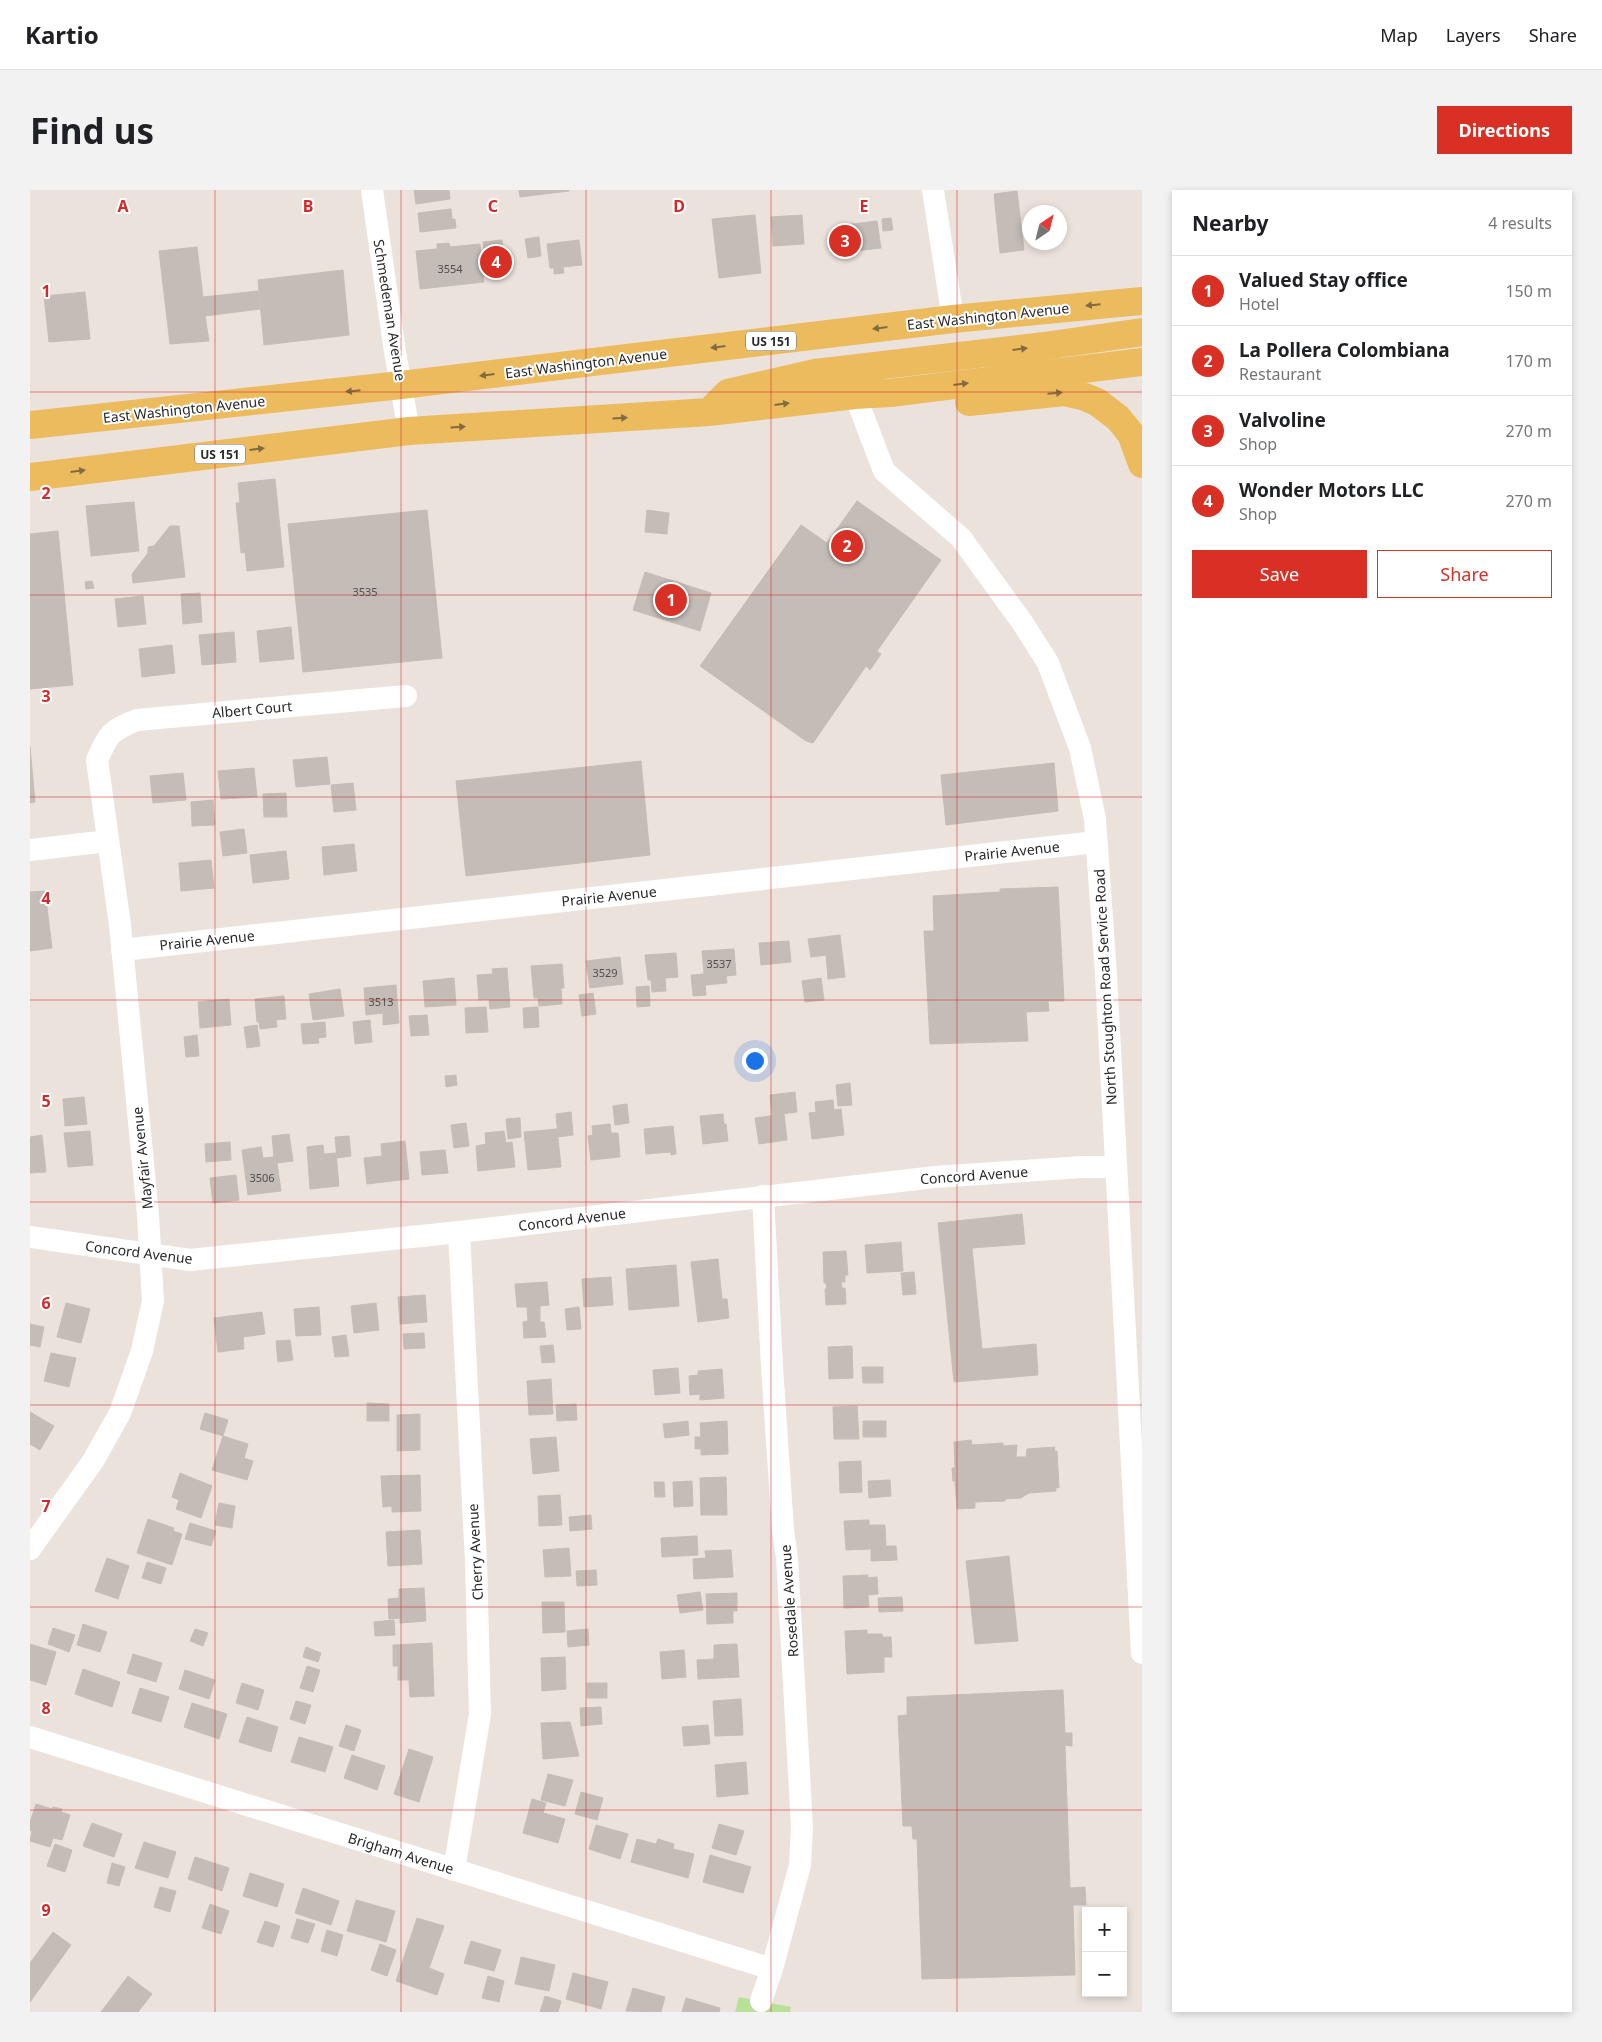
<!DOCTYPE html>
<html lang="en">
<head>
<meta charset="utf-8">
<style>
	:root { --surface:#fff; --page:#f2f2f2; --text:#202124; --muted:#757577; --line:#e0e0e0; --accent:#d93025 }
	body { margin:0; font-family:"Noto Sans",sans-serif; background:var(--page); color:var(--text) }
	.controls { position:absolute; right:15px; bottom:15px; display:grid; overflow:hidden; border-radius:0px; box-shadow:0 2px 8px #0003 }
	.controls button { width:45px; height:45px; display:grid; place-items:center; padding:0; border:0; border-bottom:1px solid var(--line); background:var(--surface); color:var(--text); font:25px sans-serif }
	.compass { position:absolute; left:992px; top:15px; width:45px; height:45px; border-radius:50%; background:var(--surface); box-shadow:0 2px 8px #0003; rotate:35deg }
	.you { position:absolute; left:724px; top:870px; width:18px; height:18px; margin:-12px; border:4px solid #fff; border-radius:50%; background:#1a73e8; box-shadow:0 0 0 8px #1a73e833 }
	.badge { display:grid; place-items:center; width:32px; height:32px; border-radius:50%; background:var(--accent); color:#fff; font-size:16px; font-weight:700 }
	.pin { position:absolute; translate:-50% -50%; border:2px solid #fff; box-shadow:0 1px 5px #0006 }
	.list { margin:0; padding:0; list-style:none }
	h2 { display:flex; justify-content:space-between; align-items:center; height:65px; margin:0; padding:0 20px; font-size:21px }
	h2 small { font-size:16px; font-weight:400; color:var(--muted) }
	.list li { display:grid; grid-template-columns:32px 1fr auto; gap:15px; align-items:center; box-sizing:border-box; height:70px; padding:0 20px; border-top:1px solid var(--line) }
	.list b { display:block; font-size:19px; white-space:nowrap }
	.list p { margin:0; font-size:16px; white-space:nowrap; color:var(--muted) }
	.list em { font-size:16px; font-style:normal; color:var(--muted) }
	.actions { display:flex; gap:10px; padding:15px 20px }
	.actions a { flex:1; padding:11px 0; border:1px solid var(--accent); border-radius:0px; text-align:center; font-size:18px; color:var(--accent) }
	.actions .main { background:var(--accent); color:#fff }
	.map { position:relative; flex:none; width:1112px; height:1822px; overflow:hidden; border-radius:0px }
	header { display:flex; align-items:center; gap:30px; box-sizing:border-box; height:70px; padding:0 25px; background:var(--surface); border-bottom:1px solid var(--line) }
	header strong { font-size:24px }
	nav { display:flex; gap:28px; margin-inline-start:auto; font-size:18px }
	.intro { display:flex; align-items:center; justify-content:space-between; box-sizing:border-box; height:120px; padding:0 30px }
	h1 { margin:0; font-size:35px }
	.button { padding:12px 22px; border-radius:0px; background:var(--accent); color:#fff; font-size:18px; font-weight:700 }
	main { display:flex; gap:30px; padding:0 30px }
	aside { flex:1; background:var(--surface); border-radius:0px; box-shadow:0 2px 8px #0003 }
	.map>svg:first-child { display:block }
	.green { fill:#b9e098 }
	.building { fill:#c3bcb7; stroke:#c6beb5 }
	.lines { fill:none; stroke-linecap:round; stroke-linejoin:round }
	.minor { stroke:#fff; stroke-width:22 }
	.major { stroke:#ecbb5e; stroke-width:28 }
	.oneway { fill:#816b41 }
	.grid { fill:none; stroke:#d62828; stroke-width:1; stroke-opacity:0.55 }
	.labels { text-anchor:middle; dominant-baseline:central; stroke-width:4; stroke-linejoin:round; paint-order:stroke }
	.number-label { font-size:11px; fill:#504e4c }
	.shield { fill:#fff; stroke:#696969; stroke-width:1 }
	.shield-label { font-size:12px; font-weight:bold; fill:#292929 }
	.street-label { font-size:14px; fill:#292929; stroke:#fff }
	.grid-label { font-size:16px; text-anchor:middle; font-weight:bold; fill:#d62828; stroke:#fff; stroke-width:4; stroke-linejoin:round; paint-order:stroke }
</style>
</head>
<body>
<header>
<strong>Kartio</strong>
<nav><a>Map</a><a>Layers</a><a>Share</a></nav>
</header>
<div class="intro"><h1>Find us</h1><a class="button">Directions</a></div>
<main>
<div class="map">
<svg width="1112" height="1822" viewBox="0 0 1112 1822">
	<rect width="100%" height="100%" fill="#ebe2db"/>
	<path class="green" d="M709,1807L761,1817L760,1822H705Z"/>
	<path class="building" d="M384,0H419L420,9L386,14Z
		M489,0H539V1L490,7Z
		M987,1L994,60L970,63L964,4Z
		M421,19L422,29H425L426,38L390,42L388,23Z
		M725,25L731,83L689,88L682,29Z
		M772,25L774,54L743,56L741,27Z
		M861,28L863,40L853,41L852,29Z
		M847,31L851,58L809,63L806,36Z
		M509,47L511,66L498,68L495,49Z
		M472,50L476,85L458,87L453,52Z
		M549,50L552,75L533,77L534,83L524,84V78H520L517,54Z
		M419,53L420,57L450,54L454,92L390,99L386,61L407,59V54Z
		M167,57L173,107L228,101L230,119L175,126L179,151L140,154L129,61Z
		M313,80L319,145L234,155L228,90Z
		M55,102L60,149L19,152L14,106Z
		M245,289L254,377L217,381L215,362L211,363L206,313H210L208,293Z
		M827,311L911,370L847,461L851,464L840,480L836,476L783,553L776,551L670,476L771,335L797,353Z
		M104,312L109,361L61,366L56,316Z
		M397,320L412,468L273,482L258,334Z
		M617,320L639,323L637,344L615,342Z
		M140,336H149L155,387L103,393L102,384L118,363V357L124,356Z
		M28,341L43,495L0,499V344Z
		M615,382L681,403L670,441L603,420Z
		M62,391L64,398L56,399L55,392Z
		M170,403L172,432L153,434L151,404Z
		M113,406L116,434L88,437L85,409Z
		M261,437L264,469L230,472L227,441Z
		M204,442L206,472L172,475L169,445Z
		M142,455L145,483L112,487L109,459Z
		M0,557L5,612L0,613Z
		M297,567L300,594L266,597L263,570Z
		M611,571L620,665L436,686L426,591Z
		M1024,573L1028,621L916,635L911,585Z
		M224,578L227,607L191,609L188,581Z
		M153,583L156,610L123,613L120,586Z
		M323,593L326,620L304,622L301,595Z
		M256,603L257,627H234L233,604Z
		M183,610L185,635L162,636L161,612Z
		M214,639L217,663L193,666L190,642Z
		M324,654L327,681L294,685L292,657Z
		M256,661L259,689L223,693L220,665Z
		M181,670L184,698L151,701L149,673Z
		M1028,697L1034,811H1018L1019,821L996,822L998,851L900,854L894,741H904L903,706L970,702V699Z
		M15,701L22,758L0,761V702Z
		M810,745L815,787L798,789L796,765L781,767L778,749Z
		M759,751L761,772L731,775L729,753Z
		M704,759L706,785L696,786L697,793L675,795L676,805L663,806L661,785L674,784L672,761Z
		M646,763L648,787L635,788L636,801L622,802L621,790H618L615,765Z
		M590,767L593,794L560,798L556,771Z
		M532,774L534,798H531L532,814L509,816L508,808H504L501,776Z
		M477,778L480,817L460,819L459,809L449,810L447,785L463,784L462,779Z
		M424,788L426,815L395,817L393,791Z
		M791,788L794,810L775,812L772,791Z
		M366,795L369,833L353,835V823L336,825L334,798Z
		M619,796L620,816L607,817L606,797Z
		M310,799L314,826L283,830L279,804Z
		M563,803L566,824L552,826L549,805Z
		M254,806L256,829L246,830L247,837L230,839L229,832H227L225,809Z
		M199,809L201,835L170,838L168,812Z
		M456,817L458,842L436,843L435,818Z
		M508,817L509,837L494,838L493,818Z
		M397,825L399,845L381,846L379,826Z
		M340,830L342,852L325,854L323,832Z
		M295,832L296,847L288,848L289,853L273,854L271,834Z
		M227,835L230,856L217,858L214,837Z
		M167,845L169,866L156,867L154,847Z
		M426,885L427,895L416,897L415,886Z
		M820,893L822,915L808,916L806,895Z
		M765,902L767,922L742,925L740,905Z
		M54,907L57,934L35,936L33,909Z
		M803,910L804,920L811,919L814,945L782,949L779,923L786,922L785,912Z
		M597,914L599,933L585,935L583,916Z
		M541,922L543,945L528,947L526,924Z
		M693,924L694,934H696L698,951L673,954L670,926Z
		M754,924L757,950L729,954L725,928Z
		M490,928L491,947L478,949L476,929Z
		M436,933L439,956L424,958L421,935Z
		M580,934L581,943H588L590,967L561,970L558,946L563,945L562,936Z
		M643,936L646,964L641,965V962L616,964L614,939Z
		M527,939L531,977L498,980L494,942Z
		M60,941L63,975L38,977L34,943Z
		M474,941L476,953L482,952L485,977L448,981L446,956L456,954L455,943Z
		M259,944L263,971L247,973L251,1001L218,1005L212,960L231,957L233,968L244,967L242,946Z
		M12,945L16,982L0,983V947Z
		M319,946L321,966L307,968L305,947Z
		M375,951L379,989L337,994L334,968L352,966L351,954Z
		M200,952L201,970L176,972L175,954Z
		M293,955L294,964L306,963L309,996L280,999L277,957Z
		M415,960L418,983L392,985L390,962Z
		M206,985L209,1010L183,1013L180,988Z
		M992,1024L995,1054L942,1058L952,1159L1006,1154L1008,1185L924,1192L908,1033Z
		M871,1052L873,1081L837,1083L835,1055Z
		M816,1061L818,1085H815V1092H811L812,1098H815L816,1114L796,1115L795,1099L797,1098L796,1093H794L793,1062Z
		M688,1069L692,1109H697L699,1128L668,1132L661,1072Z
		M646,1075L649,1116L599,1120L596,1079Z
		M884,1082L886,1104L873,1105L871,1083Z
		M581,1087L583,1115L554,1117L552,1089Z
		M517,1092L519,1115L510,1116V1132H514L516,1147L494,1148L493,1132L498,1131L497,1117H487L485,1094Z
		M395,1105L397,1132L370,1134L368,1107Z
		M36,1113L60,1119L51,1153L27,1147Z
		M346,1113L349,1140L324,1143L321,1116Z
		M289,1117L291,1145L266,1146L264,1119Z
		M549,1117L551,1139L537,1140L535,1119Z
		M232,1122L235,1144L213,1147L214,1159L188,1162L184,1128Z
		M0,1134L14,1137L10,1157L0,1155Z
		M394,1143L395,1158L374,1159L373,1144Z
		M316,1145L319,1166L305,1167L302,1147Z
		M260,1150L263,1170L248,1172L246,1151Z
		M523,1155L525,1172L512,1173L510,1156Z
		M822,1156L823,1188L799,1189L798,1157Z
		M21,1163L46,1168L39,1197L14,1191Z
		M832,1177H853V1193H833Z
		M648,1178L650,1203L625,1205L623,1180Z
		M692,1179L694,1208L670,1210V1204L660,1205L659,1186L668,1185V1181Z
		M521,1189L523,1224L499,1225L497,1191Z
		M337,1213L359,1214V1231H337Z
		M546,1214L547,1230L527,1231L526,1215Z
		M827,1216L829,1249H804L803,1217Z
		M0,1222L24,1236L10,1260L0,1254Z
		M175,1223L198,1230L193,1246L170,1239Z
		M390,1224V1260L367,1261V1225Z
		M658,1231L659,1245L635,1248L633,1234Z
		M697,1231L698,1264L671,1265V1259H665V1247H671L670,1233Z
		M833,1231H856V1247H833Z
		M193,1246L218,1254L214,1268L223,1271L217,1290L182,1280Z
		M526,1247L529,1281L503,1284L500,1249Z
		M941,1250L942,1255L973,1253V1256L987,1255L986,1267H996L997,1259L1025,1257L1024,1261H1027L1029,1298L1026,1297V1301L999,1303L991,1308L975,1309V1311L945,1312V1318L927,1319L925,1291H923L922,1278H925L924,1252Z
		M831,1271L832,1302L810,1303L809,1272Z
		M150,1283L182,1296L171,1328L146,1319L149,1310L142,1307Z
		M390,1285L391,1321L362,1322V1316L353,1317L351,1286Z
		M696,1287L697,1325H671L670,1288Z
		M860,1290L861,1306L839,1308L838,1291Z
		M662,1291L663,1316L644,1317L643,1292Z
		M624,1292H634L635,1307H625Z
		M530,1305L532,1335L509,1336L508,1306Z
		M189,1313L205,1316L202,1338L185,1335Z
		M561,1325L562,1339L540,1341L539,1327Z
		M118,1329L144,1338L143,1341L152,1344L142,1375L107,1363Z
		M839,1330V1335H855L856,1356H866L867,1370L841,1371V1359L816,1360L814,1331Z
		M160,1333L186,1341L181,1356L155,1349Z
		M390,1340L392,1374L358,1376L356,1342Z
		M667,1346L668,1365L632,1367L631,1348Z
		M539,1358L541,1386L515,1387L513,1360Z
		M701,1360L703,1387L664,1389L663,1369L676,1368L675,1361Z
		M979,1366L988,1451L945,1454L936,1371Z
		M77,1368L99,1376L88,1409L65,1401Z
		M117,1372L136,1378L131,1394L112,1388Z
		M566,1380L567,1395L547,1396L546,1381Z
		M838,1385V1388L847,1387L848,1404L838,1405L839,1417L814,1418L813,1386Z
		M394,1398L396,1431L370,1433V1428L359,1429L358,1409L369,1408V1399Z
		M670,1402L673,1420L650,1423L647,1405Z
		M707,1403V1421H703V1433L677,1434L676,1404Z
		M872,1407L873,1421L849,1422L848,1408Z
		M512,1412H534L535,1442L513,1443Z
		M364,1430L365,1445L345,1446L344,1432Z
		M53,1434L77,1442L70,1462L47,1455Z
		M23,1438L45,1445L39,1462L18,1454Z
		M165,1439L178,1443L173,1456L160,1451Z
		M558,1439L559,1455L538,1457L537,1441Z
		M837,1440V1444H852L853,1447H861L862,1467H854V1482L817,1484L815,1441Z
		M402,1453L404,1506L380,1507L379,1490H368V1476H363V1455Z
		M0,1454L26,1462L16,1495L0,1490Z
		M707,1454L709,1487L668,1489L667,1470L684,1469V1455Z
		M276,1457L291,1463L288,1472L273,1467Z
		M654,1460L656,1487L632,1489L630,1462Z
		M103,1464L132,1473L126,1492L97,1483Z
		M535,1467L536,1499L512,1501L511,1468Z
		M277,1476L290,1480L283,1502L270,1498Z
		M53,1479L90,1492L82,1517L45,1504Z
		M155,1480L185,1490L179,1509L149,1499Z
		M212,1493L234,1500L228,1520L206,1513Z
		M557,1493H577V1508H557Z
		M110,1498L139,1507L131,1532L102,1523Z
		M1033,1500L1035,1543H1042V1556L1035,1555L1040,1698L1055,1697L1056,1715H1043L1045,1785L892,1789L887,1649H883L882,1636H873L868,1526L877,1525V1507Z
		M711,1509L713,1545L685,1546L683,1511Z
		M266,1511L281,1515L275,1534L260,1529Z
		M162,1513L197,1524L189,1549L154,1537Z
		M571,1517L572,1534L551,1536L550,1518Z
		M217,1527L248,1537L241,1562L209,1552Z
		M540,1532L549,1566L513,1569L511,1533Z
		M316,1535L331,1540L324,1561L309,1556Z
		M678,1535L680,1554L654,1556L652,1537Z
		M269,1547L303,1557L295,1582L261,1572Z
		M379,1559L403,1567L389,1612L364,1604Z
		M322,1565L355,1576L347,1600L314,1588Z
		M716,1572L718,1604L687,1607L685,1575Z
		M518,1584L543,1590L535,1616L511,1610Z
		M551,1602L573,1608L567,1630L545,1624Z
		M502,1609L516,1613L513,1623L535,1629L528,1653L493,1643Z
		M6,1614L22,1619L23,1617L32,1619L31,1622L40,1625L32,1650L23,1648L20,1657L0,1651L2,1641L0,1640V1632Z
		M62,1633L92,1644L84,1667L53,1656Z
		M689,1634L714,1641L706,1665L682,1658Z
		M566,1635L598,1644L590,1669L559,1659Z
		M607,1649L626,1654L628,1649L644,1654L643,1659L664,1664L658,1688L601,1672Z
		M114,1652L146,1662L138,1688L105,1678Z
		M25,1654L42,1660L35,1682L17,1676Z
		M680,1665L721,1677L713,1703L673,1692Z
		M165,1667L199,1678L192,1701L158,1689Z
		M82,1673L95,1677L89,1696L77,1693Z
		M220,1683L254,1694L247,1717L213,1706Z
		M130,1697L146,1701L140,1722L124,1717Z
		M273,1698L309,1711L301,1735L265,1723Z
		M326,1710L365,1721L356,1752L317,1741Z
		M180,1714L199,1721L191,1744L172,1738Z
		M387,1728L414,1736L399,1778L414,1784L407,1805L366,1791Z
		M267,1729L285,1734L278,1753L261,1748Z
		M235,1731L250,1736L243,1757L227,1752Z
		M297,1740L313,1745L307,1766L291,1761Z
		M23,1742L41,1755L0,1812V1773Z
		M441,1751L471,1760L464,1781L434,1773Z
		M350,1754L366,1760L357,1786L341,1780Z
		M491,1767L525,1775L519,1801L485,1794Z
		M543,1783L578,1792L571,1819L536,1809Z
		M98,1786L122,1804L108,1822H71Z
		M458,1786L474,1791L469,1812L452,1808Z
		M603,1798L635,1807L631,1822L596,1821Z
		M515,1806L531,1811L528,1822H510Z
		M656,1808L690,1818L689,1822H652Z"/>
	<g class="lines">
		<path class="minor" d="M342,0L365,162L379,241
			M903,0L923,129
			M825,205L854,281L931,348L992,432L1018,473L1050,558L1065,629L1076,784L1112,1463
			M0,660L78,651
			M92,760L1066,652
			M0,1047L160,1070L429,1042L905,987L1052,977H1085
			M0,1359L63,1271L90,1223L112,1161L123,1111L118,1025L90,735L67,570C79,543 80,541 107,530L376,506
			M0,1547L742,1779
			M424,1680L450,1524L446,1372L429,1042
			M731,1811L742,1779L770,1675L772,1637L757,1368L753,1340L742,1177L733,1006"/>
		<path class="major" d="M939,212L1034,202L1055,207L1067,212L1088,228L1101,244L1112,274
			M684,217L698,203L785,183L1014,156L1112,142
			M0,235L371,195L923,129L1112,111
			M0,287L379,241L679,222L825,205L860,203L1112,172"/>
	</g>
	<defs><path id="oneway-solid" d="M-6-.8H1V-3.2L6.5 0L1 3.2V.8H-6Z" transform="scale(1.25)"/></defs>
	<g class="oneway">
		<use href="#oneway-solid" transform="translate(1063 115) rotate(174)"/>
		<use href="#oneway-solid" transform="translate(850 138) rotate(173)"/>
		<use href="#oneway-solid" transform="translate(688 157) rotate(173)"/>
		<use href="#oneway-solid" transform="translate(990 159) rotate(-7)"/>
		<use href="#oneway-solid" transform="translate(457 185) rotate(173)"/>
		<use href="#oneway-solid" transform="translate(931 194) rotate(-7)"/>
		<use href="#oneway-solid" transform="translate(323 201) rotate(174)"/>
		<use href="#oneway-solid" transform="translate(1025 203) rotate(-5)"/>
		<use href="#oneway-solid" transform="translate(752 214) rotate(-7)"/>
		<use href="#oneway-solid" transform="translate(590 228) rotate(-4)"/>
		<use href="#oneway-solid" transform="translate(428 237) rotate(-3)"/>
		<use href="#oneway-solid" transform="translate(227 259) rotate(-7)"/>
		<use href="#oneway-solid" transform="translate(48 281) rotate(-7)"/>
	</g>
	<path class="grid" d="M185,0V1822M371,0V1822M556,0V1822M741,0V1822M927,0V1822M0,202H1112M0,405H1112M0,607H1112M0,810H1112M0,1012H1112M0,1215H1112M0,1417H1112M0,1620H1112"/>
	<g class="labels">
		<g class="number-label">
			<text x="420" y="78">3554</text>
			<text x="335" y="401">3535</text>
			<text x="689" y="773">3537</text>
			<text x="575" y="782">3529</text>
			<text x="351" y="811">3513</text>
			<text x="232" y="987">3506</text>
		</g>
		<g class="shield">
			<rect x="716" y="141.5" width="50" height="19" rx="4"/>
			<rect x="165" y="254.5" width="50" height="19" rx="4"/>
		</g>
		<g class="shield-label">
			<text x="741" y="151">US 151</text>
			<text x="190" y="264">US 151</text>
		</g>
		<g class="street-label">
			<text transform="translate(360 120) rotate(81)">Schmedeman Avenue</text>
			<text transform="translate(958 126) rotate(-6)">East Washington Avenue</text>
			<text transform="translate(556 173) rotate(-7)">East Washington Avenue</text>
			<text transform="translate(154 219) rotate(-6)">East Washington Avenue</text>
			<text transform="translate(222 519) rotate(-5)">Albert Court</text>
			<text transform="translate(982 661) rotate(-6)">Prairie Avenue</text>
			<text transform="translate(579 706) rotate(-6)">Prairie Avenue</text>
			<text transform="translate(177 750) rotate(-6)">Prairie Avenue</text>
			<text transform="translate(1075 797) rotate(-93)">North Stoughton Road Service Road</text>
			<text transform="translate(112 968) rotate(-96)">Mayfair Avenue</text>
			<text transform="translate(944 985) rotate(-4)">Concord Avenue</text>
			<text transform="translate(542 1029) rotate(-7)">Concord Avenue</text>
			<text transform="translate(109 1062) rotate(7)">Concord Avenue</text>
			<text transform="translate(445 1362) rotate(-93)">Cherry Avenue</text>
			<text transform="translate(759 1411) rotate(-94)">Rosedale Avenue</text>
			<text transform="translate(371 1663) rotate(17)">Brigham Avenue</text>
		</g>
	</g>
	<g class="grid-label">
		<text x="93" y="22">A</text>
		<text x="278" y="22">B</text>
		<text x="463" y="22">C</text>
		<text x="649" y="22">D</text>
		<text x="834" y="22">E</text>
		<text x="16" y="107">1</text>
		<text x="16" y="309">2</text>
		<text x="16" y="512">3</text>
		<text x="16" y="714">4</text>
		<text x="16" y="917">5</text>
		<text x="16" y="1119">6</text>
		<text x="16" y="1322">7</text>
		<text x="16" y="1524">8</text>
		<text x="16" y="1726">9</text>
	</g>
</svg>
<div class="controls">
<button>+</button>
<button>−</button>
</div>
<svg class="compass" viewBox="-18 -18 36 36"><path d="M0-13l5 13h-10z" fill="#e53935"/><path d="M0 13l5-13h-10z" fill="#757577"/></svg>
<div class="you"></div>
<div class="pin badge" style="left:641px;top:410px">1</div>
<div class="pin badge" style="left:817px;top:356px">2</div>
<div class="pin badge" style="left:815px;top:51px">3</div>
<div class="pin badge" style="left:466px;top:72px">4</div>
</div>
<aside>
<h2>Nearby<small>4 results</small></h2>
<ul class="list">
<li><span class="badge">1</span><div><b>Valued Stay office</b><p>Hotel</p></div><em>150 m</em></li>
<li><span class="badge">2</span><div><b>La Pollera Colombiana</b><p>Restaurant</p></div><em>170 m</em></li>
<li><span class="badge">3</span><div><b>Valvoline</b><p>Shop</p></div><em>270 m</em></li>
<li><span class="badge">4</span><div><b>Wonder Motors LLC</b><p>Shop</p></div><em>270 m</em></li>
</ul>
<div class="actions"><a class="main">Save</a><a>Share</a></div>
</aside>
</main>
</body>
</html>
